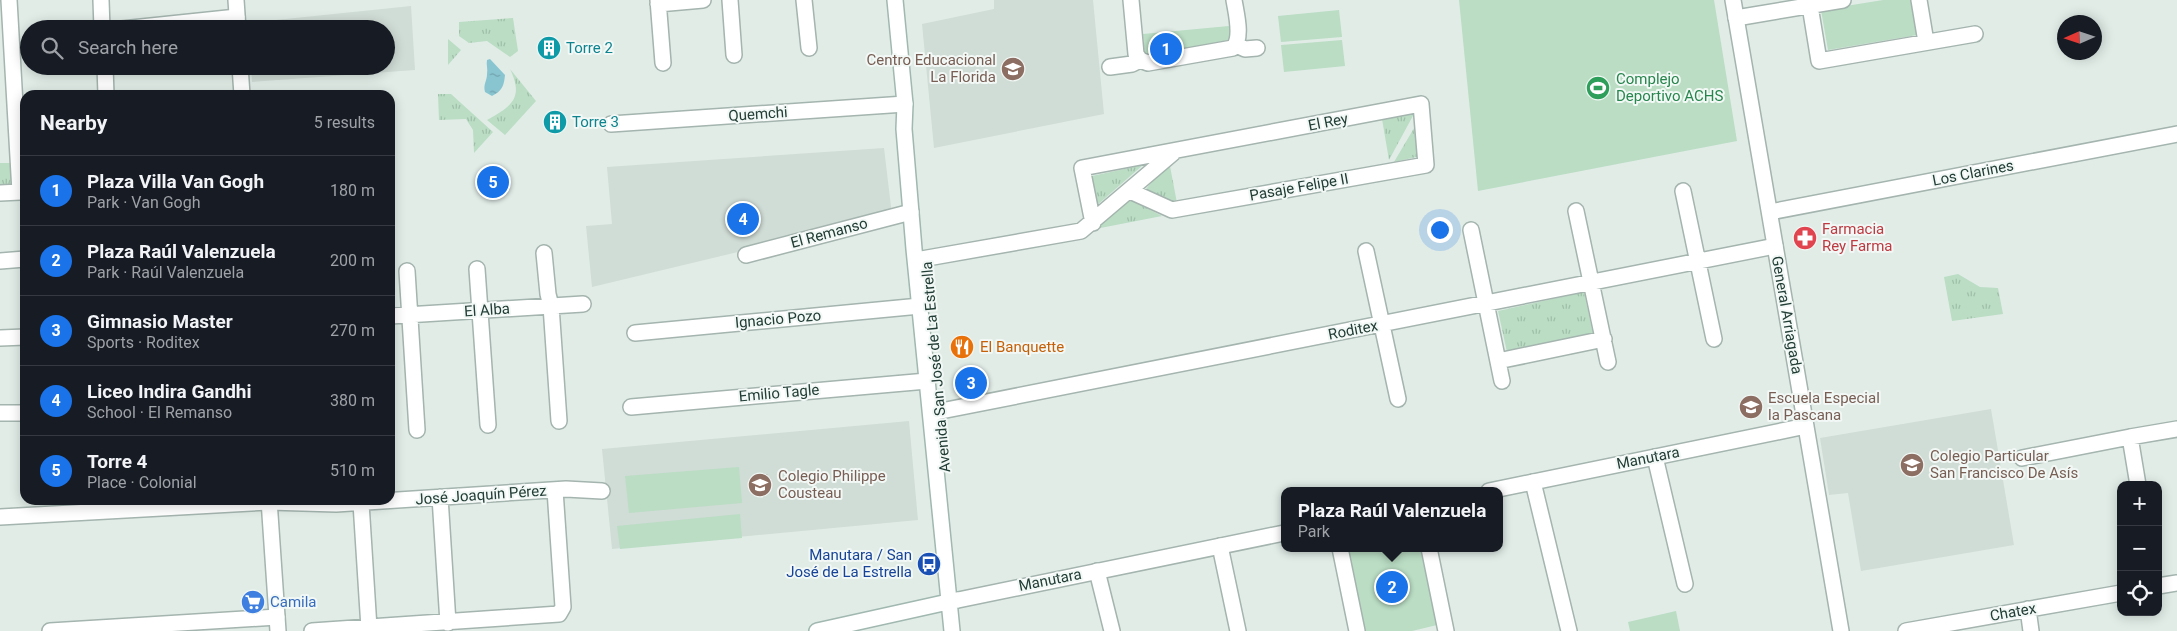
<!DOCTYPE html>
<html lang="en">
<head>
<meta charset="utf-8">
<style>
	:root { --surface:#171b24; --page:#20242c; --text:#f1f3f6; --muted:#9ea1a6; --line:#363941; --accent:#1a73e8 }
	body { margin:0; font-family:Roboto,sans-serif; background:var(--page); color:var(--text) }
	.controls { position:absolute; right:15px; bottom:15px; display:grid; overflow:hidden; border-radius:10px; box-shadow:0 2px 12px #0003 }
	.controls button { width:45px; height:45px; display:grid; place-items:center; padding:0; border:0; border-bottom:1px solid var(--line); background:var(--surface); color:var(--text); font:25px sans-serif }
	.compass { position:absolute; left:2057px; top:15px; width:45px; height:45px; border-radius:50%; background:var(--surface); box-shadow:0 2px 12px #0003; rotate:267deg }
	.you { position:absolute; left:1439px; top:229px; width:18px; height:18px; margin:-12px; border:4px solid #fff; border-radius:50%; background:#1a73e8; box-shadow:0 0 0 8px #1a73e833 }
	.badge { display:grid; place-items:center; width:32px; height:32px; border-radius:50%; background:var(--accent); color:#fff; font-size:16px; font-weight:700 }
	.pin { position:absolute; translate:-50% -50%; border:2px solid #fff; box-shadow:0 1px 5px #0006 }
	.popup { position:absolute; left:1281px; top:487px; width:222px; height:65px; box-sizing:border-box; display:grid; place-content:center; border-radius:10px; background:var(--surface); filter:drop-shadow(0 1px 4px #0005); font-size:16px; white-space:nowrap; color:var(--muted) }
	.popup b { font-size:19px; color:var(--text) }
	.popup::after { content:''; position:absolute; left:50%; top:100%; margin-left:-10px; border:10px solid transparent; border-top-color:var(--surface) }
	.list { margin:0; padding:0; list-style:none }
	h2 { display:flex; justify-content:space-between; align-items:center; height:65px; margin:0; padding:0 20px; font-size:21px }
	h2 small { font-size:16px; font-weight:400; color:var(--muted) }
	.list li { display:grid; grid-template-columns:32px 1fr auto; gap:15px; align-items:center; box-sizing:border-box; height:70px; padding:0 20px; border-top:1px solid var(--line) }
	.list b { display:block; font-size:19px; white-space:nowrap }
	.list p { margin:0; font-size:16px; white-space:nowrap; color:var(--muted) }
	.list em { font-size:16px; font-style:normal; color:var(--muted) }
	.icon { flex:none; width:28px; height:28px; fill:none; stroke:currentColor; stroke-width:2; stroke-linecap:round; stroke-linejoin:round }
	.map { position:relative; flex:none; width:2177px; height:631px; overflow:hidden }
	.search { position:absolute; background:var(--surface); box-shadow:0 2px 12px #0003; left:20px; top:20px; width:375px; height:55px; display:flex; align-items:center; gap:12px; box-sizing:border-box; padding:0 18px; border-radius:28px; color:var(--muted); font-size:19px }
	.panel { position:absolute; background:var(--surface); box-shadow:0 2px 12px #0003; left:20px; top:90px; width:375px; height:415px; border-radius:15px }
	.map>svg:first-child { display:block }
	.built { fill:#d0dcd6 }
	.grass { fill:url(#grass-tufts) }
	.green { fill:#baddc4 }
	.water { fill:url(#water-ripples) }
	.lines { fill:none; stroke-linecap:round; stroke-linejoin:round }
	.minor-casing { stroke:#a4b4ae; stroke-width:18 }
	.tertiary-casing { stroke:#a4b4ae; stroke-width:18 }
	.secondary-casing { stroke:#a0b8b0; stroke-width:18 }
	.minor { stroke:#fff; stroke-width:15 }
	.tertiary { stroke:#fff; stroke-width:15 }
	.secondary { stroke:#fff; stroke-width:15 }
	.labels { text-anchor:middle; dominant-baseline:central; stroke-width:4; stroke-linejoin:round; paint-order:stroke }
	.culture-label { font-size:15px; fill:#0d838f; stroke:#f2f8f5; text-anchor:start }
	.education-label { font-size:15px; fill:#785e54; stroke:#f2f8f5; text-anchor:start }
	.leisure-label { font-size:15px; fill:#27864d; stroke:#f2f8f5; text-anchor:start }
	.street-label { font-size:15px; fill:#223d36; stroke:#f2f8f5 }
	.health-label { font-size:15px; fill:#be3a42; stroke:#f2f8f5; text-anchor:start }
	.food-label { font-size:15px; fill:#c56008; stroke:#f2f8f5; text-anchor:start }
	.transit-label { font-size:15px; fill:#164399; stroke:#f2f8f5; text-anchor:end }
	.shop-label { font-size:15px; fill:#366cbe; stroke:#f2f8f5; text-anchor:start }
</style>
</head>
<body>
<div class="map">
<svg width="2177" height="631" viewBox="0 0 2177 631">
	<defs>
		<pattern id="grass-tufts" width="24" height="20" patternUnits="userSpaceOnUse" patternTransform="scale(1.25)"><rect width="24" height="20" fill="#baddc4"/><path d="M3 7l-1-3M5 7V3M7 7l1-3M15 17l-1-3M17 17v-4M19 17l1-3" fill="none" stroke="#a0bfa9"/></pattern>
		<pattern id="water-ripples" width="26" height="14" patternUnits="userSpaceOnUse" patternTransform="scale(1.25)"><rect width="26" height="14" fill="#89c5d1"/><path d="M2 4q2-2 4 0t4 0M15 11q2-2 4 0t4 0" fill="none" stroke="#70a1aa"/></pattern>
	</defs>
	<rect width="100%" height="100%" fill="#e1ece7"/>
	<path class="built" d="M994,0H1093L1104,114L934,148L922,24L994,9Z
		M411,6L415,70L252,82L251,66H386V29H248V23Z
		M884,148L892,215L592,287L586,226L612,224L607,167Z
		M1991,409L2014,545L1861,571L1848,493L1829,495L1820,438Z
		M909,421L918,520L612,549L602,449Z"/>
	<path class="grass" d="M513,18L518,51L510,57L487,41L469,43L459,36V22Z
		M448,39L461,50L448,65Z
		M510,69L536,101L505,135L487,120C512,106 524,98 510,69Z
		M438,94H451L493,132L474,153L473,130L466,119L439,120Z
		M1415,112L1389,160L1382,119Z
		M1420,118L1421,156L1394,162Z
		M1169,161L1177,203L1146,189Z
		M0,163H12L14,188L0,189Z
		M1143,165L1096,206L1092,176Z
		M1125,197L1162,216L1090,230Z
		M1958,274L1980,287L1998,288L2003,314L1952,321L1944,277Z
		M1584,292L1593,334L1507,352L1498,311Z"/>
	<path class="green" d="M1459,0H1714L1737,141L1478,191Z
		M1883,0H1911L1917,35L1828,50L1821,10Z
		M1339,10L1342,37L1281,42L1278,16Z
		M1229,26V40L1145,57L1143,34Z
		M1342,40L1345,66L1284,72L1281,45Z
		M739,467L742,503L629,513L625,476Z
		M740,514L742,538L620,549L617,526Z
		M1346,548H1420L1437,625L1412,631H1365Z
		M1676,611L1680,631H1630L1628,622Z"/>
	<path class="water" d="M490,59L505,75C504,86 502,91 492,96L485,92C483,84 487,81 487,74C488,69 486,65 487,60Z"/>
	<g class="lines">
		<g class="minor-casing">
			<path id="minor" d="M101,0L102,29
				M658,0L663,63
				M730,0L734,55
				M804,0L809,48
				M1131,0L1136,54L1140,60L1148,63L1233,48C1243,38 1236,13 1234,0
				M1919,0L1926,42
				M658,4L703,0
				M1810,6L1819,61L1975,34
				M1736,18L1843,0
				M122,29L237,17
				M1236,45L1245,49L1257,48
				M105,66L106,95
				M1110,67L1132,64L1140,60
				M611,124L905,104
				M1683,191L1714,339
				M0,193L20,192L9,0
				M1576,211L1608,362
				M1770,212L2177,134
				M1093,223L1082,168L1421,104L1426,165L1172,210L1130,191
				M1471,230L1502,381
				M1366,251L1398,399
				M544,253L548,294L551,306L559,421
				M746,255L911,212
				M916,260L1081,231L1173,153
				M0,261L25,259
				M477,269L488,425
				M407,271L417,430
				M390,316L583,304
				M635,333L920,306
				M0,338L25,337
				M1498,361L1604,339
				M631,407L927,381
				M0,413H25
				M931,413L1775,246
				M2130,437L2138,485
				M1655,457L1685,584
				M2022,458L2130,437L2177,429
				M1533,482L1569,631
				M440,497L448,623
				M361,503L369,628
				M0,517L269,502L336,504L566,489L602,491
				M1220,546L1238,631
				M1340,548L1357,631
				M1429,548L1446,631
				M1097,571L1112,631
				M2158,586L2177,583
				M2028,609L2031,631
				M50,631L277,617
				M312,631L559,614L563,607L555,490
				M1906,631L2121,593"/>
		</g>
		<g class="tertiary-casing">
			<path id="tertiary" d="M236,0L238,29
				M1733,0L1841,631
				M240,66L242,95
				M1489,491L1806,426
				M269,500L278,631
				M958,600L1284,533"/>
		</g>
		<g class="secondary-casing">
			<path id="secondary" d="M895,0L905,104L904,129L914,249L952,631
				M817,631L957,600"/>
		</g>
		<use href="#minor" class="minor"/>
		<use href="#tertiary" class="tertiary"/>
		<use href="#secondary" class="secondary"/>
	</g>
	<defs>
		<g id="building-disc" transform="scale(1.25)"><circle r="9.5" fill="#0f9aa8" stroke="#f2f8f5"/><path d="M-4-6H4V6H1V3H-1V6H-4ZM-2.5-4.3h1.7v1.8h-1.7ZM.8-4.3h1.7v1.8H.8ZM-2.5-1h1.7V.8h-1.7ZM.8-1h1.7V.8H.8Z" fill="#fff"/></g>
		<g id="school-disc" transform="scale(1.25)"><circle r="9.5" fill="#8d6e63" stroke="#f2f8f5"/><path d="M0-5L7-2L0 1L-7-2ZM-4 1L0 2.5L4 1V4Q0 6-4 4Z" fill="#fff"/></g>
		<g id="stadium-disc" transform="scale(1.25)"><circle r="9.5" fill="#2e9e5b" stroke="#f2f8f5"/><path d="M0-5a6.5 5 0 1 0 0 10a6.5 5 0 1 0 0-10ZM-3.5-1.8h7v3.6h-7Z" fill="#fff"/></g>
		<g id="pharmacy-disc" transform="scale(1.25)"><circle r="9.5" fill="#e0444e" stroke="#f2f8f5"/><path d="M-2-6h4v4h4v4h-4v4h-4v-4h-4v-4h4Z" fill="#fff"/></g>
		<g id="restaurant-disc" transform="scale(1.25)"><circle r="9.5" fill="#e8710a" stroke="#f2f8f5"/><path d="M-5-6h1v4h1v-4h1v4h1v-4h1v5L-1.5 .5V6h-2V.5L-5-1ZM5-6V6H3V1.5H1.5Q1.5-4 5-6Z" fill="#fff"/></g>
		<g id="bus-disc" transform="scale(1.25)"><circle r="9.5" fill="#1a4fb4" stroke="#f2f8f5"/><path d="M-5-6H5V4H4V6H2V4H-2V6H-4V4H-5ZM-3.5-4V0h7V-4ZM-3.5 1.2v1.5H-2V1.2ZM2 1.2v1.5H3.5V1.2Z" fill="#fff"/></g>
		<g id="supermarket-disc" transform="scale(1.25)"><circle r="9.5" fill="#3f7fe0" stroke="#f2f8f5"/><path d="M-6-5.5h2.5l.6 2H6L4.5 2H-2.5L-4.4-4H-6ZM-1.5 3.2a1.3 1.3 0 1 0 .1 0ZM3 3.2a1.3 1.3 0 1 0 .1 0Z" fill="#fff"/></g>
	</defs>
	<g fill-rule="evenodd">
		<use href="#building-disc" x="549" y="48"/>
		<use href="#school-disc" x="1013" y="69"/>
		<use href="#stadium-disc" x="1598" y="88"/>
		<use href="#building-disc" x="555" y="122"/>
		<use href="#pharmacy-disc" x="1805" y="238"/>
		<use href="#restaurant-disc" x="962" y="347"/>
		<use href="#school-disc" x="1751" y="407"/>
		<use href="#school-disc" x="1912" y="465"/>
		<use href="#school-disc" x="760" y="485"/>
		<use href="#bus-disc" x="929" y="564"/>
		<use href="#supermarket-disc" x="253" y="602"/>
	</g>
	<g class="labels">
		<g class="culture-label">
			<text x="566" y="48">Torre 2</text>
			<text x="572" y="122">Torre 3</text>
		</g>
		<g class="education-label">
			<text x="996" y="60" text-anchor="end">Centro Educacional<tspan x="996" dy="17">La Florida</tspan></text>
			<text x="1768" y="398">Escuela Especial<tspan x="1768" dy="17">la Pascana</tspan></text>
			<text x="1930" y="456">Colegio Particular<tspan x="1930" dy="17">San Francisco De Asís</tspan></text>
			<text x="778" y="476">Colegio Philippe<tspan x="778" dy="17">Cousteau</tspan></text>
		</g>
		<g class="leisure-label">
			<text x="1616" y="79">Complejo<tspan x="1616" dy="17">Deportivo ACHS</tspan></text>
		</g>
		<g class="street-label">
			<text transform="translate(758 114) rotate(-4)">Quemchi</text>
			<text transform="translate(1328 122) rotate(-11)">El Rey</text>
			<text transform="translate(1973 173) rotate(-11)">Los Clarines</text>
			<text transform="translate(1299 187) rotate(-10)">Pasaje Felipe II</text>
			<text transform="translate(829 233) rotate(-15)">El Remanso</text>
			<text transform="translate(487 310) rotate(-4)">El Alba</text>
			<text transform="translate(1787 315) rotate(80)">General Arriagada</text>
			<text transform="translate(778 319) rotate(-5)">Ignacio Pozo</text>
			<text transform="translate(1353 330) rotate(-11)">Roditex</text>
			<text transform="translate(936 367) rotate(-95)">Avenida San José de La Estrella</text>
			<text transform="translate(779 393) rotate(-5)">Emilio Tagle</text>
			<text transform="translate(1648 458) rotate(-11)">Manutara</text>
			<text transform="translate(481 495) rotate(-4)">José Joaquín Pérez</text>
			<text transform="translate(1050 580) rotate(-11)">Manutara</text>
			<text transform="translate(2013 612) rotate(-10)">Chatex</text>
		</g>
		<g class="health-label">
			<text x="1822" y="229">Farmacia<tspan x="1822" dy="17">Rey Farma</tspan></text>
		</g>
		<g class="food-label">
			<text x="980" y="347">El Banquette</text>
		</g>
		<g class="transit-label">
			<text x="912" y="555">Manutara / San<tspan x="912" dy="17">José de La Estrella</tspan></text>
		</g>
		<g class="shop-label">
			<text x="270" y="602">Camila</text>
		</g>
	</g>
</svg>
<div class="controls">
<button>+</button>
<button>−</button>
<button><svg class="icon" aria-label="locate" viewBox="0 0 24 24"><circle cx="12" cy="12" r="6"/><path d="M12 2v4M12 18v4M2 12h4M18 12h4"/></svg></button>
</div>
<svg class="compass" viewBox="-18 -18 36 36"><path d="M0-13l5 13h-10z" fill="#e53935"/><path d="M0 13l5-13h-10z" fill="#9ea1a6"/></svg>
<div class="you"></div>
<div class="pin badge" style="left:1166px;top:49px">1</div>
<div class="pin badge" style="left:1392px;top:587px">2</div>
<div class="popup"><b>Plaza Raúl Valenzuela</b>Park</div>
<div class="pin badge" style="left:971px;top:383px">3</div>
<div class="pin badge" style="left:743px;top:219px">4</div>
<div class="pin badge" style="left:493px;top:182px">5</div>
<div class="search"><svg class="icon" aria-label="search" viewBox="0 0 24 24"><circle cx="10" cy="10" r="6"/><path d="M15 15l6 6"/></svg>Search here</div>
<section class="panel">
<h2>Nearby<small>5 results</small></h2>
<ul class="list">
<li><span class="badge">1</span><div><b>Plaza Villa Van Gogh</b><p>Park · Van Gogh</p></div><em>180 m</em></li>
<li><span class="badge">2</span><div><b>Plaza Raúl Valenzuela</b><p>Park · Raúl Valenzuela</p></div><em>200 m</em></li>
<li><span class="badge">3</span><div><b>Gimnasio Master</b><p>Sports · Roditex</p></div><em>270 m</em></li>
<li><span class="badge">4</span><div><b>Liceo Indira Gandhi</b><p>School · El Remanso</p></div><em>380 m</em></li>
<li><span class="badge">5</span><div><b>Torre 4</b><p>Place · Colonial</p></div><em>510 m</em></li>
</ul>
</section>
</div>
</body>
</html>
